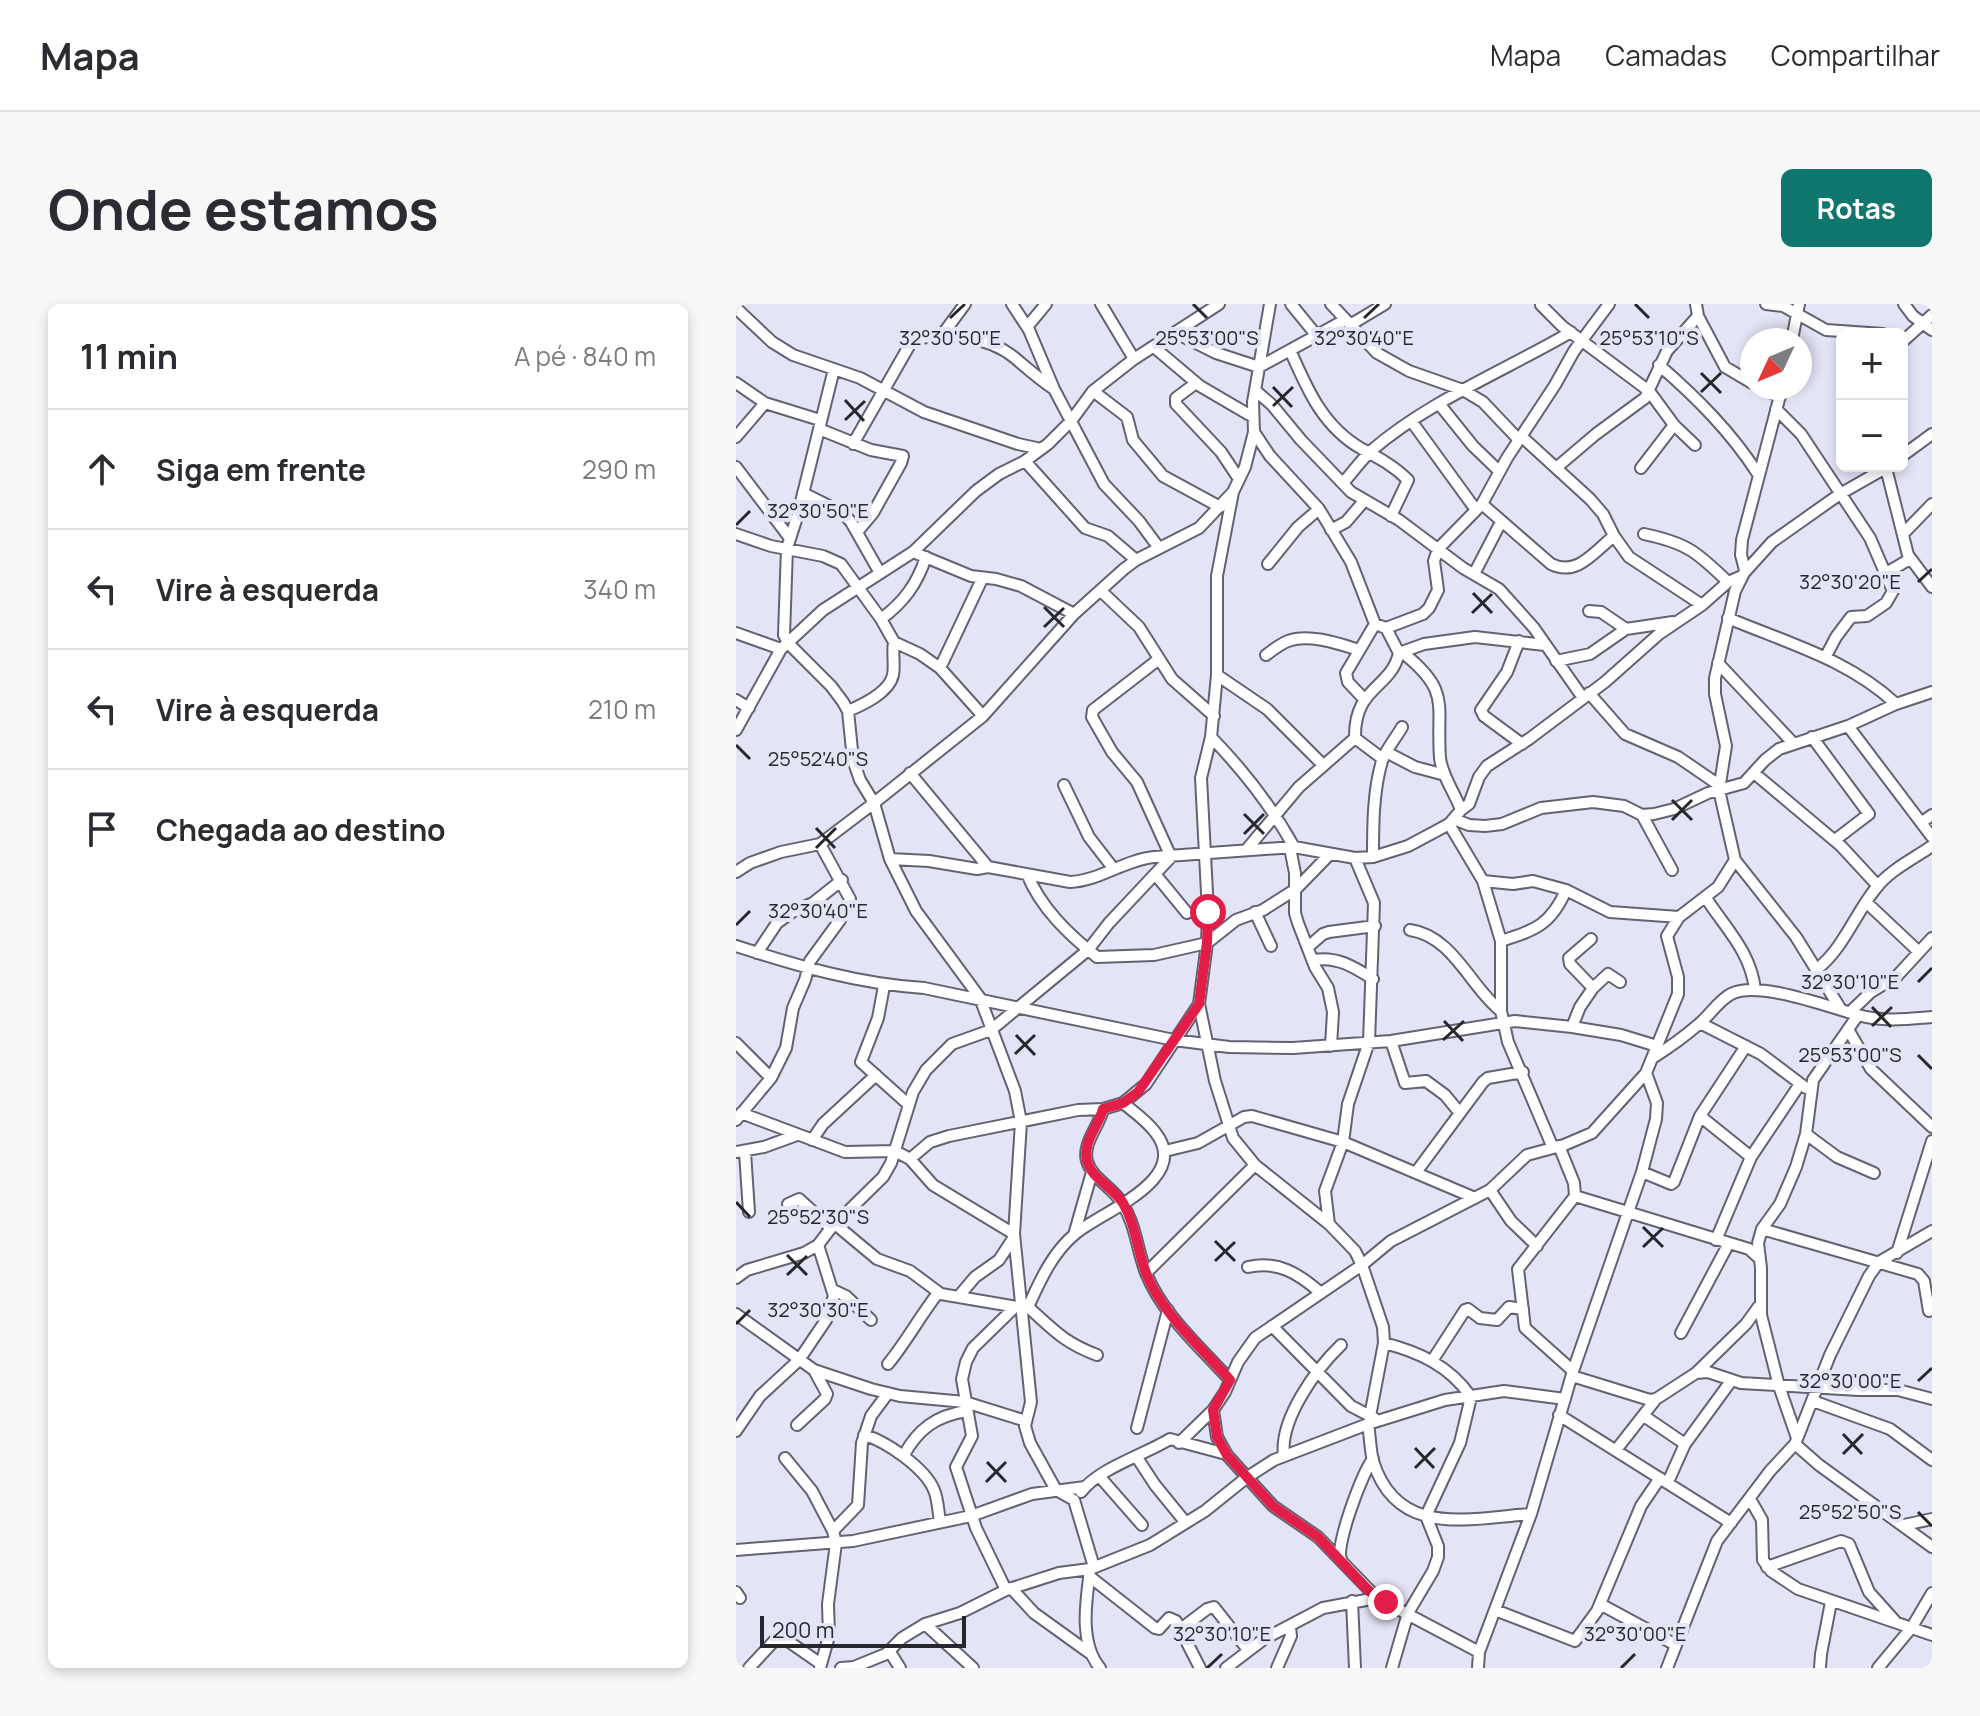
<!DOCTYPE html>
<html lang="pt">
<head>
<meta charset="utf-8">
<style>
	:root { --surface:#fff; --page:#f7f7f7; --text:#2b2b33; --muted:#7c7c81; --line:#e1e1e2; --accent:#0f766e }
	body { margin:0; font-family:Manrope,sans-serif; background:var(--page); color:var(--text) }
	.controls { position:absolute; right:24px; top:24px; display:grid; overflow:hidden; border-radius:12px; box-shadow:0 4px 12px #0003 }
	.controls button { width:72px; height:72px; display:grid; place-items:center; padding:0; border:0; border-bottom:2px solid var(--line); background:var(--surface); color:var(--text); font:40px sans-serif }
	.compass { position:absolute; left:1004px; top:24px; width:72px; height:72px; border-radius:50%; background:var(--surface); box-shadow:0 4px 12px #0003; rotate:226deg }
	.scale { position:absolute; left:24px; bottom:20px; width:206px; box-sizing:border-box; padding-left:8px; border:4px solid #27272e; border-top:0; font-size:22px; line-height:28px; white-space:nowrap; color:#27272e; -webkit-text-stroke:6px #e4e4f7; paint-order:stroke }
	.stop { position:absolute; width:24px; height:24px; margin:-18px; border:6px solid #e11d48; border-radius:50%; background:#fff }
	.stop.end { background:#e11d48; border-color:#fff; box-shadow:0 2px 8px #0008 }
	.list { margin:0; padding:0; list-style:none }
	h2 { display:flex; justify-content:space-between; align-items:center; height:104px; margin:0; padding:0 32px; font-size:34px }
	h2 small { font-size:26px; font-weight:400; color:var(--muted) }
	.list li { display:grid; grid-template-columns:52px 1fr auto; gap:24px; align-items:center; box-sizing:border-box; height:120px; padding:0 32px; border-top:2px solid var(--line) }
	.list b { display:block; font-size:30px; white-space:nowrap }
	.list em { font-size:26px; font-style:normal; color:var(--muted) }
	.icon { flex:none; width:44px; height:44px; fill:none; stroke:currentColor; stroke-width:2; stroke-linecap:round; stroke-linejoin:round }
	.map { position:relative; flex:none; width:1196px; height:1364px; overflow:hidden; border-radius:12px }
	header { display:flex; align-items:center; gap:48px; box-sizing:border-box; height:112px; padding:0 40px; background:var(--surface); border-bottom:2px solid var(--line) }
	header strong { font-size:38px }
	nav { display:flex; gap:44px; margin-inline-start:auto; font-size:28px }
	.intro { display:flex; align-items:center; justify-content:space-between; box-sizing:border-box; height:192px; padding:0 48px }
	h1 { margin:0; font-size:56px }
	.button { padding:20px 36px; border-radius:12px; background:var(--accent); color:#fff; font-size:28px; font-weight:700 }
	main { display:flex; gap:48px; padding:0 48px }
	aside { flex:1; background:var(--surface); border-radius:12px; box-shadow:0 4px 12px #0003 }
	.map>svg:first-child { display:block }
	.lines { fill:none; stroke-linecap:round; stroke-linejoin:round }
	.minor-casing { stroke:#626271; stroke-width:14 }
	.minor { stroke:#fff; stroke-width:10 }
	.route { stroke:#e11d48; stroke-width:10 }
	.ticks { fill:none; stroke:#27272e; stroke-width:3 }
	.ticks-label { font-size:20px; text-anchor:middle; fill:#27272e; stroke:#e4e4f7; stroke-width:8; stroke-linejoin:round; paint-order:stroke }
</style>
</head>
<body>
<header>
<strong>Mapa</strong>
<nav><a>Mapa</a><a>Camadas</a><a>Compartilhar</a></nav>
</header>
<div class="intro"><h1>Onde estamos</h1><a class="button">Rotas</a></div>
<main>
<aside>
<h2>11 min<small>A pé · 840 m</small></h2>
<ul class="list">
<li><svg class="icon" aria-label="ahead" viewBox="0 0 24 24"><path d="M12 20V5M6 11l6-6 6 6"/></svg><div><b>Siga em frente</b></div><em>290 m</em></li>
<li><svg class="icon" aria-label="left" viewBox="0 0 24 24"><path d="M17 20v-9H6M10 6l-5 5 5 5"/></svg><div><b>Vire à esquerda</b></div><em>340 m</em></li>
<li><svg class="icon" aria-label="left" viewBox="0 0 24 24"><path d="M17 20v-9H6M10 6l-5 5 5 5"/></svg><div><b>Vire à esquerda</b></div><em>210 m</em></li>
<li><svg class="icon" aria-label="arrive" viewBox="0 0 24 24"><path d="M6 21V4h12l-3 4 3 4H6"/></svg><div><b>Chegada ao destino</b></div></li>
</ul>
</aside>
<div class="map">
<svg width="1196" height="1364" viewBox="0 0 1196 1364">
	<rect width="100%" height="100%" fill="#e4e4f7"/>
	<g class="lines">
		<g class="minor-casing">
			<path id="minor" d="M276,0L293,26L318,85L368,180L403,217L423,244
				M365,0L398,55
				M534,0L517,98L518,128L509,163L497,188L481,272V371L475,433L465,474L472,608L471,639L463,700L479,777L497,834L519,861L593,920L619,947L626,961L647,1023L648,1039L634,1112
				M555,0L581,32
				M595,0L641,49L673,67L727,86L747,98L783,136
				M960,0L962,12L989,63L1016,79
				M1030,0L1047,2L1090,26L1147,30
				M1168,0L1177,12L1196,26
				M805,1L826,22L913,87L938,121L959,141
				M0,4L36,38L57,51L124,74L188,108L282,140L305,145
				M614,21L649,0
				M291,23L310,0
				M440,29L480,49L523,63L609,16
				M206,31L229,0
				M1056,36L1063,0
				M1166,38L1196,11
				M419,44L464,82L517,113
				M554,46C571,85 587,123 626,145C643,154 658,162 672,176L655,212
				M923,61C961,94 995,128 1022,170
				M98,65L62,210L51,244L48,331L53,340L95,382L107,398L112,407L117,456L124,476L138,499L154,555L180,607L244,694L279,787L285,818L278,930L295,1098L289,1122L294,1139L320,1186L338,1196L358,1263
				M0,79L29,99L84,116
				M460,79L440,94V100L485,148L503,175
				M1026,84L1044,93
				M357,87L391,113L397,136L427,172L484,203
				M520,87L536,101L565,136L615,188L663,216L727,264L763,285L798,324L847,394
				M704,101L737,142L763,167
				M1040,105L1065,130L1134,234L1157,287L1150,299L1131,312L1115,313L1100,333L1090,352
				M676,118L740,206
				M83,125L135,146L167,152L165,159L137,209L121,228
				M785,132L854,195L867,210L878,232L893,253L966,301
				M0,133L29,99
				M117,140L177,35C210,29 251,31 279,54C292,65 303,75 318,85
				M1166,152L1196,130
				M289,157L349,224L372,232L400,256
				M0,163L53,233
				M820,164L860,130L909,94L931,47L962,12
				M905,164L938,121
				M1150,164L1172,251L1196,283
				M607,179C616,169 625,156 636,146C693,97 770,66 835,28
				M67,189L107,209L115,218L144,269
				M746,200L815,260C841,273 858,248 878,232
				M595,226L610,218L628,197
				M0,230L35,242L87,252L105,260L145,315L158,338L184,350L204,364L247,412
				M908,230C951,239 961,248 992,278
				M1167,230L1196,200
				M177,248L235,272L260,275L285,282L338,310
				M532,260L562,223L583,205
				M1009,266L1005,251L1006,236L1046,84
				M1150,269L1174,255
				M738,270L765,218
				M365,287L403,323L436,375L478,412
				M853,307L865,308L890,325
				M992,314C1051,339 1112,355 1160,400
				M145,315C168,298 181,280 190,253
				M650,324L687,310L693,304L702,286L698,257L702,245L746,200L771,154L819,81L838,47L873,0
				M0,329L45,345
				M783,337L771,368L745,406L748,412L786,440
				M663,349L688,340L739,333L809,341
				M530,351C537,346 544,340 552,337C573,329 604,340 623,346
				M820,357L854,350L890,325L937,318
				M982,359L1057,439
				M204,364L246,275
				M481,371L531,405L587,461
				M853,389L889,430L942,453L983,481
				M628,395L612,378L610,369L639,320
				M0,396L13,404
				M112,407C126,401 153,389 157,371C159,361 156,349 158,338
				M1112,422L1196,533
				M0,426L45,345L87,306L177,248L240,187L263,170L289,157L312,140L335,117L357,87L398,55L483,0
				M475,433C507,466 536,503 558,543
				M1076,433L1133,510L1099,536
				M619,434L647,455
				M650,448L679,463L709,471
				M174,469L252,563
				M1018,469L1105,542L1142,582
				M328,481L353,533L377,564
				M725,506L733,500L743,473L751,462L793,435L869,378L923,330L966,301L992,278L1006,272
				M906,511L936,566
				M718,515L733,521L749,522L766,520L805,504L857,498L888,502L906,511L918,510L938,505L972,489L1008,479L1029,456L1043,445L1112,422L1160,400L1196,388
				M1186,518L1196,511
				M713,520L747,577L765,637V707L772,738L817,844
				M554,544L559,569V609L562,619L579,663L592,684L597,708L595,742
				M511,545L563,483L619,434C618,382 655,385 663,349L650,324L639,320L615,258L583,205L534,152L518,128
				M637,553C637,522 637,487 646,457C650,445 660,434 666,423
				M154,555L193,557L241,565L252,563L334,578C363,577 388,556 418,553L558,543L619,554L637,553L672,542L702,526L713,520L725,506C719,489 706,472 704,454C700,399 716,388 666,348
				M999,556L1060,633L1104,704
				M0,568L14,559L45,548L84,540L138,499L247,412L338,310L388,265L400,256L463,224L496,189
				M291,570C305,604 332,630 361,653L418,651L471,639L500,616L527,606L560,585L594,550
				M419,570L451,609
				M747,577L777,580L797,577L830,586L874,608L943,613
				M970,594C990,625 1015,648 1019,686
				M1130,598L1183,648
				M519,608L535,642
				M674,626C717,632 735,684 765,707
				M765,637C799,626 815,621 830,586
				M0,642C62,662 123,680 188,684L438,736L493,743L557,744L655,737L779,717L836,723L885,731L921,742
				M572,643L587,630L593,628L639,622
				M21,649L41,619L56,608L77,599L106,576
				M578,656C601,652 618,663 637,675
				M1081,665C1107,645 1119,610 1140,584C1154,566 1177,555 1196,542
				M148,682L142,714L125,758L173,801
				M857,684L872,670L884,678
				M1114,708L1135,688L1161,672L1196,634
				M964,719L1025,750L1070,784
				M836,723L844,703L857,684L834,660L833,654L855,635
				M1113,727L1135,765L1196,823
				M655,737L669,779L690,777L709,791L723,808
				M0,739L35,774
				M918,753C934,743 949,732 963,720C974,711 982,697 995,690C1022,676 1093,703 1122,711C1146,718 1172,715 1196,713
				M367,805C364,821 346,839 351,857C356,875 377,883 386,899C400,921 401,946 410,969C426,1010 465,1044 494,1076
				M5,809L109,848L159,847L174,855L197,881L278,930
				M964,812L1015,853
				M0,816L35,774L50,744L57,704L69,676L74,657L104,616L114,595L84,540
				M1070,830L1101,853L1138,869
				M76,836L87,820L140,771
				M823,842L838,879L839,892L782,965L789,1024L837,1067
				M429,847L462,839L508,813L516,812L607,838L739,894
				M0,848L28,843L61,831
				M9,848L13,908
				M174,855L194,838L213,832L342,806L367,805L387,799L410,780L463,700
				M681,867L747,778L752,774L787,768
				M906,868L935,880L938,878L964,812L1010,742
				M754,886L775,917L801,942
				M839,892L1013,945L1023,954
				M52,900L63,895L95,924
				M99,920L141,955L174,967L205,990L287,1004L292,1003C304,977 316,949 339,930C366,907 457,876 419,828C411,817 398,808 387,799
				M593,920L589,887L607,838L612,800L633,738L638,599L619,554
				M1026,925L1182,970L1188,977L1193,1007
				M338,931L356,868
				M980,936L1015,853L1064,780
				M1161,949L1196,837
				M512,963C542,956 563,970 585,989
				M410,969L519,861
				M0,974L11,966L68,949L82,941L95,924L147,873L155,859L177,788L190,766L216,740L255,726L352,646L373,619L435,553L401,478L376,448L356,413L357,406L423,355
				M97,986L110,992L135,1016
				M223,992L239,973L263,956L278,933
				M292,1003C318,1026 327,1038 361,1051
				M0,1010L78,1066L135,1085L164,1092L229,1098L290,1117
				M536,1022L615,1102L638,1114
				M945,1029L993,939
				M648,1039C683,1048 714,1062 735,1093L724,1139L690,1212L702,1242V1253L697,1267L672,1309L656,1364
				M696,1057L729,1006L732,1005L744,1014L761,1016L773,1003L787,1005
				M152,1060C171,1037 184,1012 202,989
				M960,1069L1010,1020L1023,1002
				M836,1072L914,1096L920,1095L960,1069L972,1068L1005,1079L1123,1086H1162L1196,1095
				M1077,1097L1154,1125L1196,1156
				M477,1106L481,1133L491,1151L537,1202L582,1233L641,1294L743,1348
				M823,1111L995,1219
				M908,1112L949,1140
				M632,1120C634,1131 634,1145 637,1157C661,1235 734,1214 795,1210
				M61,1121L89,1095L91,1090L78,1066
				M401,1124L432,1006
				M0,1127L24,1092L63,1056L90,1016L98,992L82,941
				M128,1131C150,1137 189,1164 198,1186C202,1195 202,1207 204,1217
				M1061,1134L1043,1082L1025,1011V964L1022,939L1026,925L1044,900L1060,863L1070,830L1077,776L1122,711
				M443,1139L477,1106L489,1088L502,1058L519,1034L626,961L655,937L754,886L791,851L828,841L856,829L910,769
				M1059,1140L1083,1161L1196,1243
				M880,1146L920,1095
				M168,1151C182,1125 200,1112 230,1107
				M400,1152L419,1181L450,1219
				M548,1152C543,1116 580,1065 605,1041
				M49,1154L76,1187L97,1227L100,1239L92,1300L93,1332L84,1364
				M364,1173L406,1221
				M932,1178L949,1140L995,1077
				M345,1188C363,1164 408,1151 434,1135L490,1150
				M1014,1195L1026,1216L1027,1256L1035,1267L1062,1285L1196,1331
				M1168,1221L1196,1215
				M97,1227L122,1201L126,1139L135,1112L152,1089
				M0,1246L117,1237L235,1212L296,1190L349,1183
				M605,1255C599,1242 626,1169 637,1155
				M1031,1263L1105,1237L1113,1240L1133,1288L1159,1317
				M354,1267C350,1297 343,1339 364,1364
				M353,1272L419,1324L423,1325L433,1314L440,1317L464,1364
				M275,1284L298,1309L355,1350
				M270,1286L240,1224L220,1163L236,1132L226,1075L230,1058L237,1044L279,1003
				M0,1288L4,1294
				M616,1297L619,1364
				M864,1300L940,1341
				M759,1306L839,1337L861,1307L905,1202L924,1174
				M189,1320L237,1364
				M446,1324L471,1305L478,1303L512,1346
				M154,1348L164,1364
				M13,1364L39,1336L49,1335L85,1360
				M105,1364L118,1363L150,1350L166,1334L189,1320L224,1309L270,1286L323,1269L354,1265L414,1241L469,1207L510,1174L538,1156L632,1120L709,1096L768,1087L829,1095
				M490,1364L528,1335L587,1304L641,1294
				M541,1364L555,1332L554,1323
				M742,1364L743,1348L795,1210L837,1067L906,868L920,815L921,799L910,769L942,690V673L931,632L943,613L982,583L999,556L983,486L990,442L979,390V374L999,287L1008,269L1036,238L1104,190L1153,162
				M931,1364L981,1237L1034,1167L1059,1140L1094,1051L1133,972L1143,958L1196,927
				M1084,1364L1085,1350L1095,1298
				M1142,1364L1176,1323L1196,1289"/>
		</g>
		<use href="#minor" class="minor"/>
	</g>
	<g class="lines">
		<path class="route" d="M472,608L471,639L463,700L402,788L387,799L367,805C363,821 346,839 351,857C356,875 377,883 387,899C400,921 401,946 410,969C426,1010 465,1043 494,1076L477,1106L481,1133L491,1151L537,1202L582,1233L633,1287L650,1298"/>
	</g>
	<path class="ticks" d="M457,0L471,14M899,0L913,14M214,14L229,0M628,14L643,0M965,69L985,89M537,83L556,103M965,88L985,69M109,96L128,117M537,102L557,83M109,116L129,97M0,221L14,207M1182,278L1196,265M737,289L756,309M308,303L328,323M736,309L756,290M308,323L328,304M0,441L14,455M936,496L956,516M508,510L528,530M936,516L956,496M80,524L99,544M508,530L528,510M80,544L100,524M0,621L14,607M1182,678L1196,664M1136,703L1155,723M708,717L727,737M1136,722L1156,703M280,731L299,751M707,736L728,717M279,750L299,731M1182,751L1196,765M0,898L14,913M907,923L927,943M479,937L499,957M907,943L927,924M51,951L71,971M479,957L499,938M51,971L71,952M0,1020L14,1006M1182,1077L1196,1064M1107,1130L1126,1150M679,1144L698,1164M1107,1150L1127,1130M251,1158L270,1178M679,1164L699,1144M250,1178L270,1158M1182,1208L1196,1222M471,1364L486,1350M885,1364L899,1350"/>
	<g class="ticks-label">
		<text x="214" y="41">32°30'50"E</text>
		<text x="628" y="41">32°30'40"E</text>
		<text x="471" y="41">25°53'00"S</text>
		<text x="913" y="41">25°53'10"S</text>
		<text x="82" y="214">32°30'50"E</text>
		<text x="1114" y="285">32°30'20"E</text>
		<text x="82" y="462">25°52'40"S</text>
		<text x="82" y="614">32°30'40"E</text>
		<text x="1114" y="685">32°30'10"E</text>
		<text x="1114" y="758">25°53'00"S</text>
		<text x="82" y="920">25°52'30"S</text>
		<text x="82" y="1013">32°30'30"E</text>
		<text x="1114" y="1084">32°30'00"E</text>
		<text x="1114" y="1215">25°52'50"S</text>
		<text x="486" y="1337">32°30'10"E</text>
		<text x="899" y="1337">32°30'00"E</text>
	</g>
</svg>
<div class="controls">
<button>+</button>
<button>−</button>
</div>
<svg class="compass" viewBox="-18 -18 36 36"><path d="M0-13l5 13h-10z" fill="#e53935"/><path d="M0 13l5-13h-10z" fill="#7c7c81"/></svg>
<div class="scale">200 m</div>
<div class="stop" style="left:472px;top:608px"></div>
<div class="stop end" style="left:650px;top:1298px"></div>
</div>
</main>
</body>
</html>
